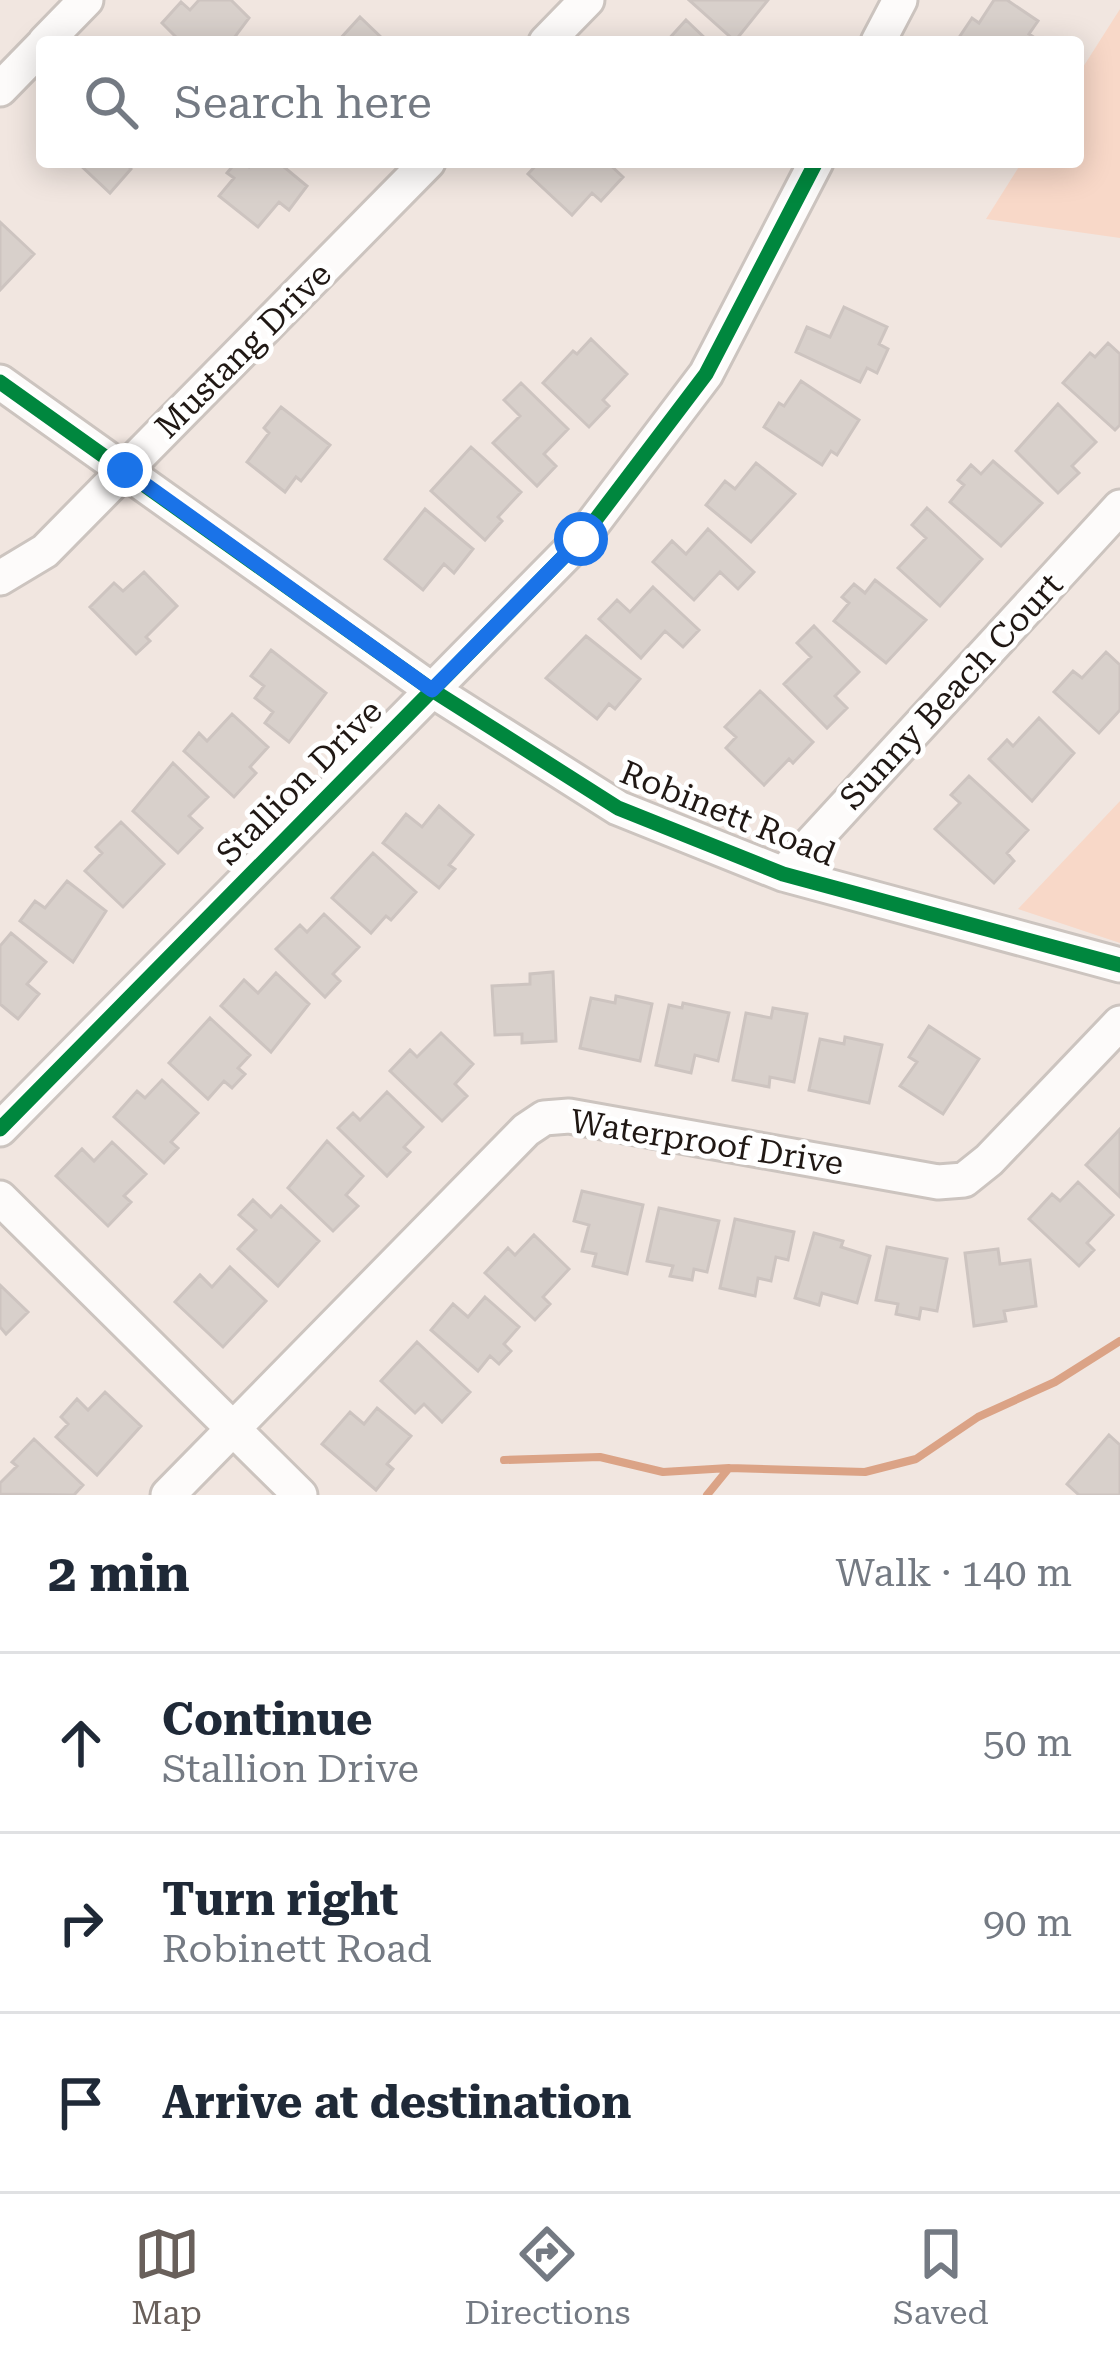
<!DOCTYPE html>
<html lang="en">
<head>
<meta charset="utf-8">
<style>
	:root { --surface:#fff; --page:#f6f6f7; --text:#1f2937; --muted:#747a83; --line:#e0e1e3; --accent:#69605b }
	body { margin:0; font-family:"Roboto Serif",serif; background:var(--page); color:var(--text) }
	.stop { position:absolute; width:36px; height:36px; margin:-27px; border:9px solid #1a73e8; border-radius:50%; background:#fff }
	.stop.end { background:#1a73e8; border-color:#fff; box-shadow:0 3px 12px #0008 }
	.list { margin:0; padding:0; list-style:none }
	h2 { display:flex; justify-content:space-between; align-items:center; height:156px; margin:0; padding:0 48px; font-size:51px }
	h2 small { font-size:39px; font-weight:400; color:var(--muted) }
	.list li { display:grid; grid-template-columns:78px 1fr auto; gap:36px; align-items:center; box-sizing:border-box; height:180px; padding:0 48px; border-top:3px solid var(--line) }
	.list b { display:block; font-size:45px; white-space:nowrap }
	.list p { margin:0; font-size:39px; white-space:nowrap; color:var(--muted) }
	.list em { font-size:39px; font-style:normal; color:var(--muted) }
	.icon { flex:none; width:66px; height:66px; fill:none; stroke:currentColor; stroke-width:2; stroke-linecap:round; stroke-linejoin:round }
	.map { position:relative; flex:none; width:1120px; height:1495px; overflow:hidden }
	.search { position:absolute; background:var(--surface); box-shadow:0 6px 30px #0003; left:36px; right:36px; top:36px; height:132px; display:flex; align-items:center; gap:30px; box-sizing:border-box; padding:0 42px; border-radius:12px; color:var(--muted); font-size:45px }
	.sheet { height:696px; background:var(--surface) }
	nav { display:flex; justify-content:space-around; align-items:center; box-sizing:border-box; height:168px; border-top:3px solid var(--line); background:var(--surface); font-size:33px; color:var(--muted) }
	nav a { display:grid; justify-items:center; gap:6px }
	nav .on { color:var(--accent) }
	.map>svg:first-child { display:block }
	.green { fill:#f8d8c8 }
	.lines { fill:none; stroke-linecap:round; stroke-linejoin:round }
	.stream { stroke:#dba386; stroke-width:8 }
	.building { fill:#d8d0cb; stroke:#cdc4c0; stroke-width:3 }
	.minor-casing { stroke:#ccc4bf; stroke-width:39 }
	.minor { stroke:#fdfbfa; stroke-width:33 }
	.cycleway-casing { stroke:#fff; stroke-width:22 }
	.cycleway { stroke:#00873e; stroke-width:15 }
	.route { stroke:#1a73e8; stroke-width:15 }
	.labels { text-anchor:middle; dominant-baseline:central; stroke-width:10; stroke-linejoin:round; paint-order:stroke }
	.street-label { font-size:33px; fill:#201814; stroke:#fff }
</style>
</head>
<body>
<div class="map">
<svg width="1120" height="1495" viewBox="0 0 1120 1495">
	<rect width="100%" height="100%" fill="#f1e6e0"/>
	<path class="green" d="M1120,9V238L986,219L1022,162H1078V75Z
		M1120,801V943L1018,909Z"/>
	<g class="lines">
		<path class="stream" d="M504,1460L600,1457L663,1472L729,1468
			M707,1495L729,1468L865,1472L916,1459L978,1417L1055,1382L1120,1341"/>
	</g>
	<path class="building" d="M199,0H231L249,18L231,42H181L162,23L181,2L190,10Z
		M689,0H768L735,41Z
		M994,0H1007L1038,21L1029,34L1041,42H956L972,18L979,23Z
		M360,17L386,42L338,41Z
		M686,20L709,42H666Z
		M77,162H125L131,169L110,193Z
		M236,162L249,167L253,162H278L307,186L289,210L279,202L258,227L219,196L234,178L227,173Z
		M539,162H607L623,177L601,201L592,193L572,215L528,174Z
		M0,222L34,254L0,290Z
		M844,307L887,327L879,344L888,349L877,373L867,368L860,382L796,352L807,327L830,337Z
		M591,339L627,374L603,400L609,406L589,427L543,383L573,351L577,354Z
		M1108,343L1120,354V425L1115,430L1063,383L1090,353L1095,357Z
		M801,381L859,420L837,455L831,451L822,465L764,427L779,403L784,406Z
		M521,383L568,429L544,454L556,466L537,486L493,443L520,416L504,400Z
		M1058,404L1096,442L1072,466L1079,473L1058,493L1016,451Z
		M281,407L330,445L301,481L296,477L285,492L247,462L269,433L264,428Z
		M471,447L521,492L498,517L502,521L485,540L431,491Z
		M993,461L1042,503L1001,546L950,502L964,485L958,480L971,465L981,474Z
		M756,463L795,494L751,542L706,505L725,481L735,489Z
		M927,508L982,559L940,606L898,568L926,538L912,525Z
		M425,509L473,549L454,573L444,564L423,590L385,559Z
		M708,529L754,572L738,589L720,572L694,600L653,562L672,541L686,554Z
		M144,572L177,606L146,637L150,641L136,654L90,607L114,583L123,591Z
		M875,580L926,620L886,663L834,621L849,603L842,597L854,584L865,593Z
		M653,587L699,630L683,647L665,631L641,658L599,619L617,600L630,612Z
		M814,626L859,672L835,696L847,708L827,728L784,684L811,657L797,643Z
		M586,636L640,679L615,709L609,704L597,719L546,678Z
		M271,650L326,693L289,742L265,723L273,712L255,698L264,686L251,676Z
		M1106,652L1120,665V710L1099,733L1054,692L1073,671L1082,678Z
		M760,691L813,742L793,763L789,759L764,785L726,748L736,737L725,727Z
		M232,714L268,747L250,767L256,773L234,797L184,751L199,733L207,741Z
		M1039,718L1074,753L1032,801L989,759L1007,740L1013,746Z
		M173,763L208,797L189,816L202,828L178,853L133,811Z
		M969,776L1028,830L1007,853L1014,861L994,883L935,829L960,803L951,795Z
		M439,806L473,835L449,865L455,869L439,888L383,843L406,814L422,827Z
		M121,822L164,864L123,907L85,871L102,853L96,847Z
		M373,853L416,892L391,920L386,916L371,933L332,898Z
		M67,881L106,911L73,962L20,921L35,901L45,908Z
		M324,914L359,947L333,974L340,981L325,997L276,949L300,925L307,932Z
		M11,933L46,962L27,984L39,994L18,1019L0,1004V946Z
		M553,972L556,1041L522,1043V1034L495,1035L492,986L530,984V974Z
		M276,973L309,1004L271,1052L221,1006L244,980L258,993Z
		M616,996L652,1004L640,1061L580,1048L591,998L615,1003Z
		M683,1003L729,1013L718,1061L695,1055L691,1073L656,1065L669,1005L682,1008Z
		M773,1008L807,1014L794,1082L770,1077L769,1087L733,1080L746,1013L771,1018Z
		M210,1018L250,1055L238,1068L245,1074L232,1088L224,1081L208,1099L169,1063Z
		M929,1026L979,1059L943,1114L900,1086L917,1062L909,1057Z
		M441,1033L473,1064L455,1084L467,1096L442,1121L390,1071L410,1050L417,1057Z
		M845,1037L882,1045L869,1103L809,1090L820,1039L844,1044Z
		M162,1080L198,1113L171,1142L178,1148L164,1163L114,1117L137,1091L145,1098Z
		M387,1092L423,1127L404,1147L410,1152L387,1176L338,1128L353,1113L360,1120Z
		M1120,1129V1197L1086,1165Z
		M327,1141L363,1176L346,1195L358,1206L333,1231L288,1188Z
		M112,1142L146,1174L124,1196L131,1202L108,1226L56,1176L82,1149L94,1161Z
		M1078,1182L1113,1215L1087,1243L1094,1250L1079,1266L1029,1219L1052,1194L1060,1201Z
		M582,1191L643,1205L627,1274L593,1266L596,1254L582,1251L589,1225L574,1221Z
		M253,1200L271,1217L281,1206L319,1241L278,1286L238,1249L256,1230L239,1215Z
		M659,1208L719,1221L707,1272L694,1269L692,1280L670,1276L673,1266L647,1261Z
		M735,1219L794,1232L788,1260L776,1257L771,1281L758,1278L755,1296L720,1288Z
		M814,1233L843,1241L841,1247L870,1256L857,1303L822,1293L819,1305L795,1298Z
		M534,1235L569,1269L543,1297L550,1304L535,1320L485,1273L508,1248L515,1255Z
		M887,1247L947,1259L937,1311L921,1308L919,1319L896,1314L898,1304L876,1300Z
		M998,1249L1000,1264L1030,1260L1036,1306L1004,1311L1006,1321L974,1326L965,1253Z
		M230,1267L266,1301L223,1347L175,1302L200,1275L212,1287Z
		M0,1285L28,1312L6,1334L0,1327Z
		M485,1297L519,1327L504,1344L511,1351L499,1364L490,1356L478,1371L431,1330L453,1304L468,1317Z
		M417,1342L470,1392L442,1422L424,1404L415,1413L381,1381Z
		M105,1392L141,1426L97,1475L56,1437L68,1424L61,1417L77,1399L88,1410Z
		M377,1408L411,1436L387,1464L393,1469L376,1490L322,1444L350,1412L364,1424Z
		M1109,1435L1120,1445V1495H1079L1067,1484Z
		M34,1439L83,1485L74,1495L0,1494V1483L17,1466L12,1462Z"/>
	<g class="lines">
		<g class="minor-casing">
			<path id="minor" d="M45,42L86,0
				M546,42L587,0
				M878,42L900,0
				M0,89L42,46
				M0,382L432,690L618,808L783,874L1120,965
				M0,578L45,551L428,162
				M783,874L1120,507
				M0,1129L581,539L706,374L816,162
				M0,1198L300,1495
				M168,1495L526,1130L544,1118L569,1116L938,1182L964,1180L989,1160L1120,1023"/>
		</g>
		<use href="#minor" class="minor"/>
		<g class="cycleway-casing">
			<path id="cycleway" d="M0,382L432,690L618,808L783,874L1120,965
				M0,1129L581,539L706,374L816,162"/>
		</g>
		<use href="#cycleway" class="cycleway"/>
	</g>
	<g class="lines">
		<path class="route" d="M125,470L432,690L581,539"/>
	</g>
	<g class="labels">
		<g class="street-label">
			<text transform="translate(243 350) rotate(-45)">Mustang Drive</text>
			<text transform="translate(951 691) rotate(-47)">Sunny Beach Court</text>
			<text transform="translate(299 782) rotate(-45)">Stallion Drive</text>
			<text transform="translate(728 813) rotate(22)">Robinett Road</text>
			<text transform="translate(707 1142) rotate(9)">Waterproof Drive</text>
		</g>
	</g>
</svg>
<div class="stop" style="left:581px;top:539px"></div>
<div class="stop end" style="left:125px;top:470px"></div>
<div class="search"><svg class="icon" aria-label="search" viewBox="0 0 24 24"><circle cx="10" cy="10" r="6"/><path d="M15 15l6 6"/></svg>Search here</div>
</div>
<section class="sheet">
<h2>2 min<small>Walk · 140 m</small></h2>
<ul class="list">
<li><svg class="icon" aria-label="ahead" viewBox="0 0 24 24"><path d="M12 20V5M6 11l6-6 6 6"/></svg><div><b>Continue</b><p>Stallion Drive</p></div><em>50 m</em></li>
<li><svg class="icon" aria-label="right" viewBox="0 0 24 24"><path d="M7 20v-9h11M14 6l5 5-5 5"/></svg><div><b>Turn right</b><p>Robinett Road</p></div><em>90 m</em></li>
<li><svg class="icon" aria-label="arrive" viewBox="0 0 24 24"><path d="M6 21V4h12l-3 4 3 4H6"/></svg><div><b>Arrive at destination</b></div></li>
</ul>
</section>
<nav>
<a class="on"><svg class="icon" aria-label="map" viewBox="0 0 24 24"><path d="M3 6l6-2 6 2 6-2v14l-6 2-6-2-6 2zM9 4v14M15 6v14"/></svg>Map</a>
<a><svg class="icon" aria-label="directions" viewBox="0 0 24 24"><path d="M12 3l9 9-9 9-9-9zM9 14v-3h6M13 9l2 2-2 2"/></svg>Directions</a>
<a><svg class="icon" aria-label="saved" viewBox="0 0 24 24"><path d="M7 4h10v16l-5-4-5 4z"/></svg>Saved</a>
</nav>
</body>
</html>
